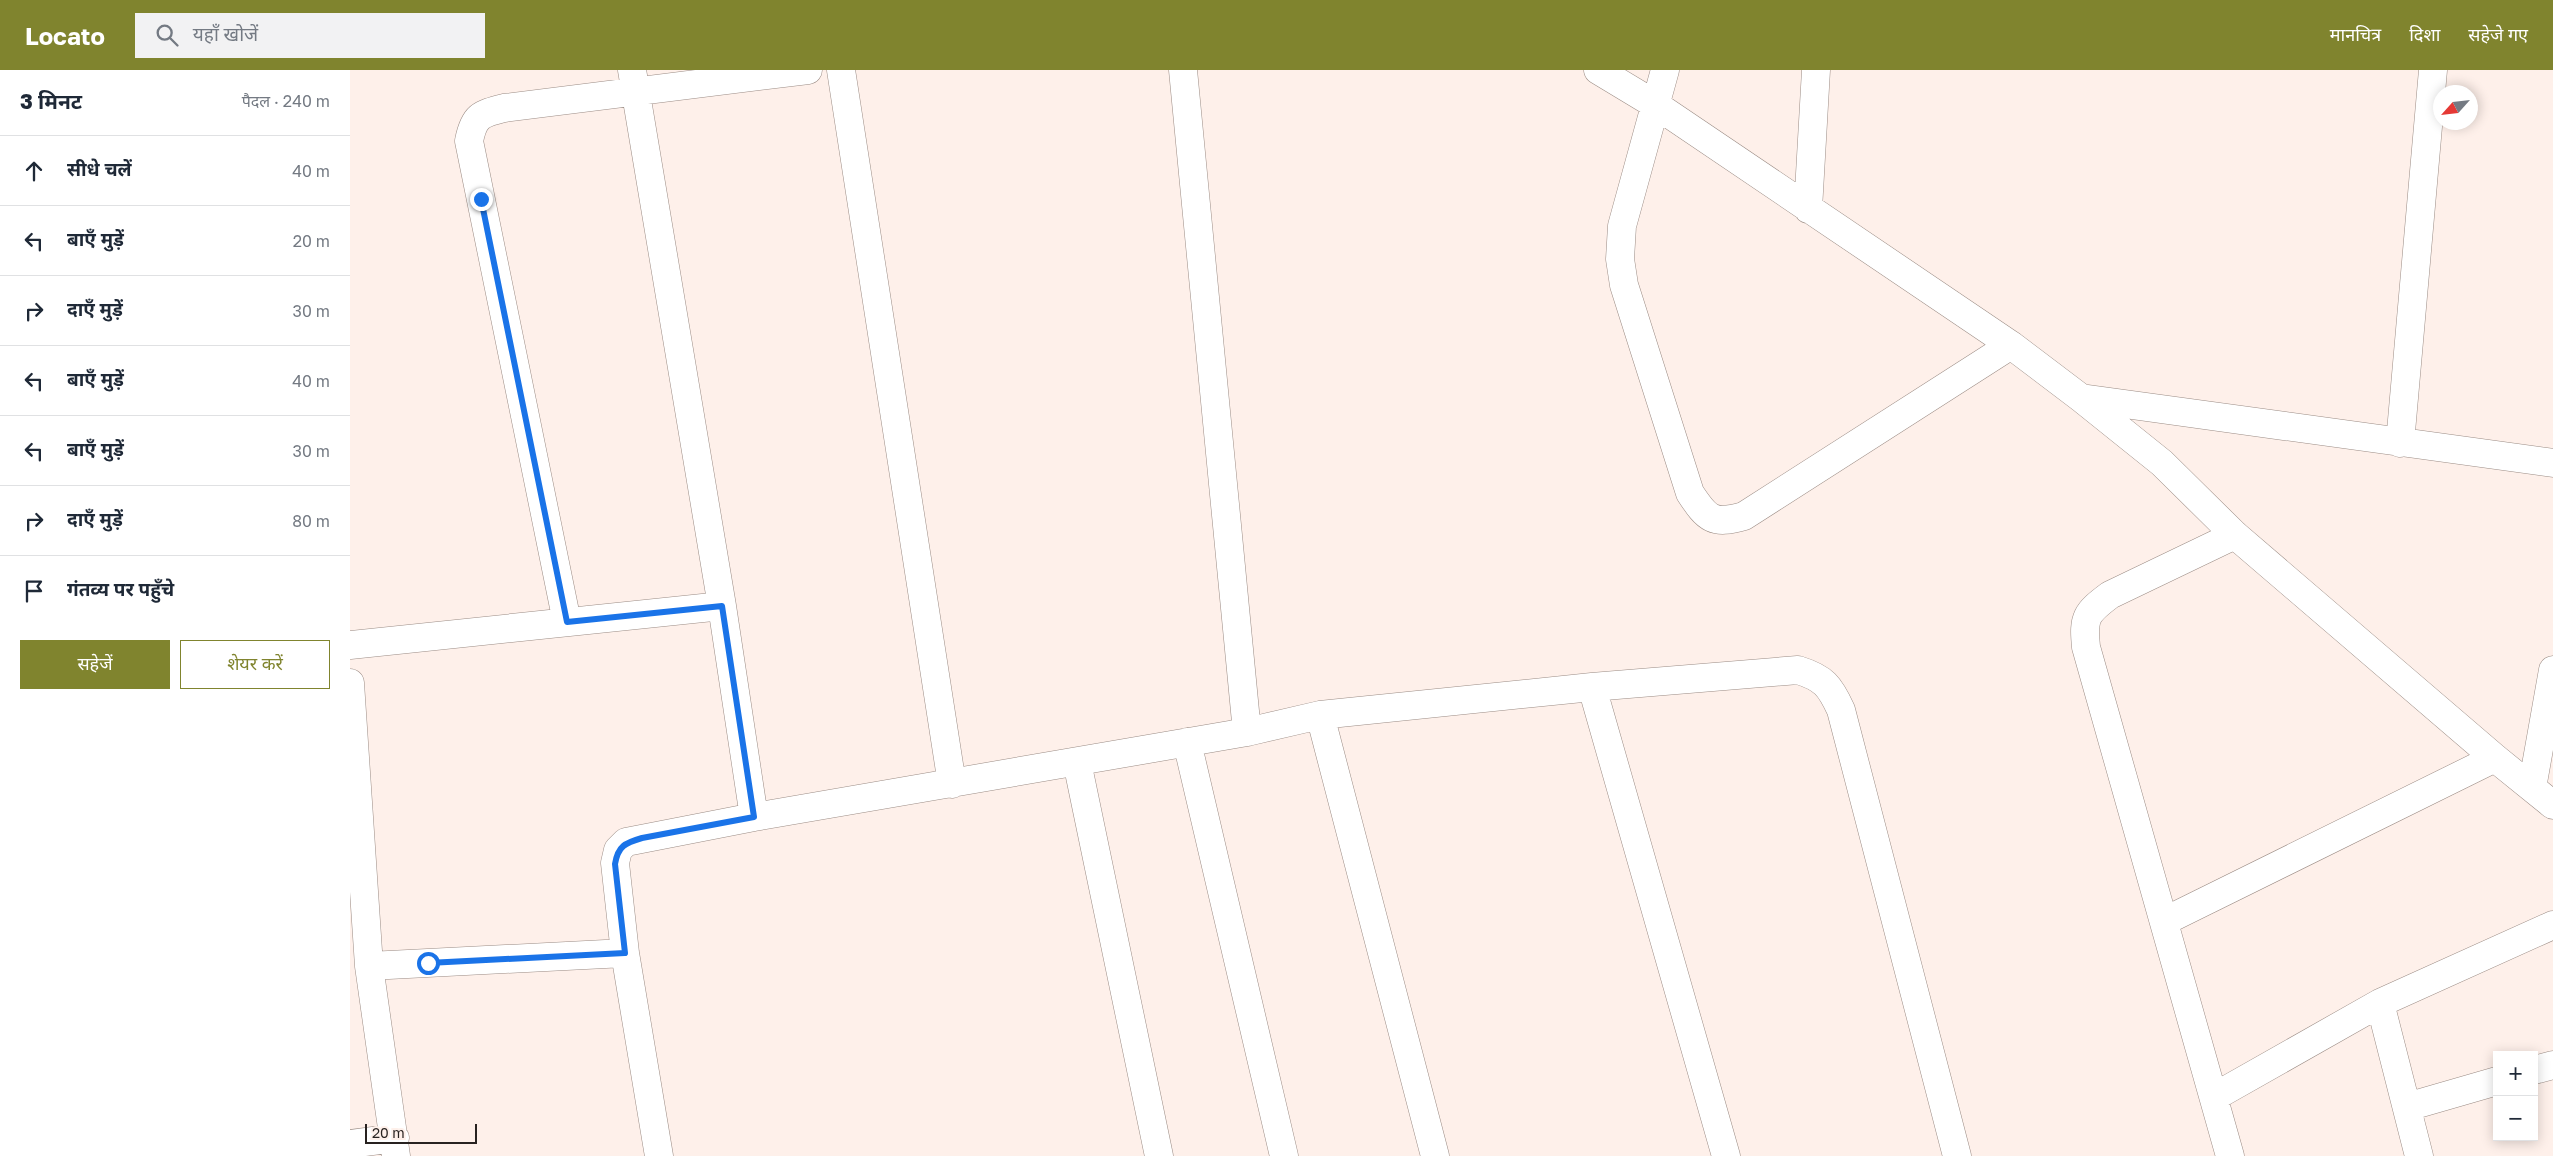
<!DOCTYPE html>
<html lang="hi">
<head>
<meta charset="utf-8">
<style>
	:root { --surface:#fff; --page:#f2f2f3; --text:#1f2937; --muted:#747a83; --line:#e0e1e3; --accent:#80842e }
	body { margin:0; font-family:"Golos Text","Noto Sans Devanagari",sans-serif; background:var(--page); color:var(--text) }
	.controls { position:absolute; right:15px; bottom:15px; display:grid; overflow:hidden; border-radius:0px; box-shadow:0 2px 12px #0003 }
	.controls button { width:45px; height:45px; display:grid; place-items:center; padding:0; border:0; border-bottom:1px solid var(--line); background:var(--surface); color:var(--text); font:25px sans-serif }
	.compass { position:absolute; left:2083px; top:15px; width:45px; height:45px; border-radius:50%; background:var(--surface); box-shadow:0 2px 12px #0003; rotate:243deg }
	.scale { position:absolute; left:15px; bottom:12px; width:112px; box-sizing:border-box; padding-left:5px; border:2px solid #282220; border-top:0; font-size:14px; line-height:18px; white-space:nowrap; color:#282220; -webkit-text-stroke:4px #fef0ea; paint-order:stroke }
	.stop { position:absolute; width:15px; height:15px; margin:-11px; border:4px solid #1a73e8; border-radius:50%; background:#fff }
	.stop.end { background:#1a73e8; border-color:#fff; box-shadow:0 1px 5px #0008 }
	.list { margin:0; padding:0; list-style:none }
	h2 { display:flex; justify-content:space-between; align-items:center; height:65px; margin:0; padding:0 20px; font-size:21px }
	h2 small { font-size:16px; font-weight:400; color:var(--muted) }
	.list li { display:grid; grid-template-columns:32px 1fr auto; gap:15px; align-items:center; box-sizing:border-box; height:70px; padding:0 20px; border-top:1px solid var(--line) }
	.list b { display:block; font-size:19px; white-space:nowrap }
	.list em { font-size:16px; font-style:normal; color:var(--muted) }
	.actions { display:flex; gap:10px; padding:15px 20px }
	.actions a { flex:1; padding:11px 0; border:1px solid var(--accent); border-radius:0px; text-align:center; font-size:18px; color:var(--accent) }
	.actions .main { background:var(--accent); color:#fff }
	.icon { flex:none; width:28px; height:28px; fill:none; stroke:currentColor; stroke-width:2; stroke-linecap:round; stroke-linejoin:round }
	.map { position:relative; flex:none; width:2203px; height:1086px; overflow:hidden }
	header { display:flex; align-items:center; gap:30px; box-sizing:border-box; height:70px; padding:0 25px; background:var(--accent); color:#fff }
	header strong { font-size:24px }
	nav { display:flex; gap:28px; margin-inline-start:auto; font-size:18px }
	.search { width:350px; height:45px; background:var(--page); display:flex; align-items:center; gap:12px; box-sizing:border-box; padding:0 18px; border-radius:0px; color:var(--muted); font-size:19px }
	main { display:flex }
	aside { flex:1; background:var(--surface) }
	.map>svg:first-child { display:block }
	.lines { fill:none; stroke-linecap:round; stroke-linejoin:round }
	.minor-casing { stroke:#9b8c85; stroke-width:29 }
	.minor { stroke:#fff; stroke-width:28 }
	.route { stroke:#1a73e8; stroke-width:6 }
</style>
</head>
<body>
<header>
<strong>Locato</strong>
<div class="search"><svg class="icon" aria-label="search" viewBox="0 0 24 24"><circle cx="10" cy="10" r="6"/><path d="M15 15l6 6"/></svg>यहाँ खोजें</div>
<nav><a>मानचित्र</a><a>दिशा</a><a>सहेजे गए</a></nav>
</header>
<main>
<aside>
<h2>3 मिनट<small>पैदल · 240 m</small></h2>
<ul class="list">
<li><svg class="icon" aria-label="ahead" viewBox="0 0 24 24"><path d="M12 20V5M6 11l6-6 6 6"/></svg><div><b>सीधे चलें</b></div><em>40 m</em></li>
<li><svg class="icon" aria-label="left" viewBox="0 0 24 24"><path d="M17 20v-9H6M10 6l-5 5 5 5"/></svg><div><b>बाएँ मुड़ें</b></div><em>20 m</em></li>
<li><svg class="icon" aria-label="right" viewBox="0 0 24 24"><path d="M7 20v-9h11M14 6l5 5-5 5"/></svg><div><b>दाएँ मुड़ें</b></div><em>30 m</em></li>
<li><svg class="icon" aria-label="left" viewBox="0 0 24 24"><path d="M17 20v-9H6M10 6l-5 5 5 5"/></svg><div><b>बाएँ मुड़ें</b></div><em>40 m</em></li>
<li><svg class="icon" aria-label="left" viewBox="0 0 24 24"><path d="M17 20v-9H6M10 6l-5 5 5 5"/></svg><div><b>बाएँ मुड़ें</b></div><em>30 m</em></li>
<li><svg class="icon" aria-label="right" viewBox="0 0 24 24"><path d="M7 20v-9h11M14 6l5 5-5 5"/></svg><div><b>दाएँ मुड़ें</b></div><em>80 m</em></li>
<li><svg class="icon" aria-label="arrive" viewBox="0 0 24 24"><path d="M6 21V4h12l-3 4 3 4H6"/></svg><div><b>गंतव्य पर पहुँचे</b></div></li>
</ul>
<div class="actions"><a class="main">सहेजें</a><a>शेयर करें</a></div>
</aside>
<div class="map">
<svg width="2203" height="1086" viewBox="0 0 2203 1086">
	<rect width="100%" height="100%" fill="#fef0ea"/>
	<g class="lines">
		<g class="minor-casing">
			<path id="minor" d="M282,0L372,536L404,747
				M491,0L602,714
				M833,0L897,662
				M1248,0L1306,35L1661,275L1731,328L1812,393L1885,465L2145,688L2203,735
				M1315,0L1272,156L1270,189L1274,215L1340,423C1357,449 1363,455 1394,446L1661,275
				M1458,139L1466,0
				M1731,328L2203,393
				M2050,373L2083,0
				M217,552L119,71C124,46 130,44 154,38L458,0
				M0,575L372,536
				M0,613L19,896L46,1086
				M1242,617L1376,1086
				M970,645L1085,1086
				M837,672L934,1086
				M727,692L809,1086
				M2182,718L2203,600
				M1815,851L2145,688
				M19,896L275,883
				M2030,933L2069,1086
				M2184,1000L2203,995
				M1864,1027L2030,933L2203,855
				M2057,1037L2147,1011
				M0,1074L45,1068
				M309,1086L275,883L265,793L268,780L276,772L404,747L897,662L970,645L1242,617L1448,600C1474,608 1480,616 1491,640L1607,1086
				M1880,1086L1736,577C1733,547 1736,543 1760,525L1885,465"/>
		</g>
		<use href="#minor" class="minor"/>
	</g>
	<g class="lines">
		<path class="route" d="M78,893L275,883L265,794C268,776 275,773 292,768L404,747L372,536L217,552L131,129"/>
	</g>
</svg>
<div class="controls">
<button>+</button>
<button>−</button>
</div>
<svg class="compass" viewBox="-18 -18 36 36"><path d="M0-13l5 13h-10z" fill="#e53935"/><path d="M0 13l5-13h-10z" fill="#747a83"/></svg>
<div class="scale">20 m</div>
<div class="stop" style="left:78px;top:893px"></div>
<div class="stop end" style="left:131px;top:129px"></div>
</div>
</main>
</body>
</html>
